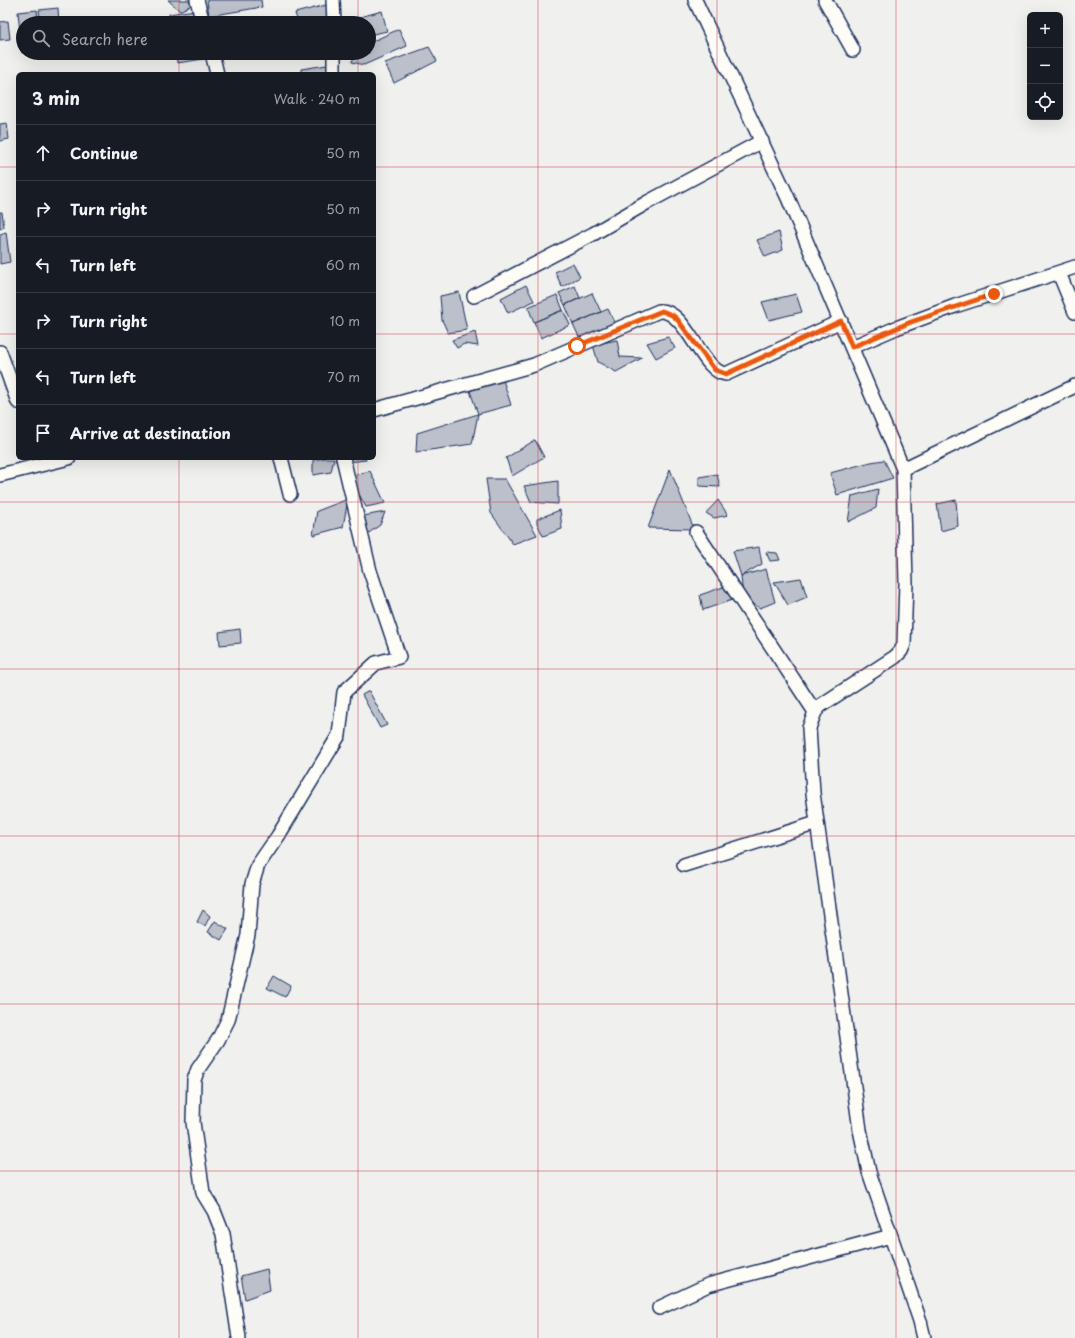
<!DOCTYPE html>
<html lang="en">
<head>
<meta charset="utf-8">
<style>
	:root { --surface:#171b24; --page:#20242c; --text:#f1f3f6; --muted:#9ea1a6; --line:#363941 }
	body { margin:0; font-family:"Playpen Sans",sans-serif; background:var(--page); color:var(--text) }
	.controls { position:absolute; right:12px; top:12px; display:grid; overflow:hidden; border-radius:6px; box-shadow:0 4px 16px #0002 }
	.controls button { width:36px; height:36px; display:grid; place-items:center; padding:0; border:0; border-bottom:1px solid var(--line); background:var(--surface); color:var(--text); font:20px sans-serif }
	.stop { position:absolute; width:12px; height:12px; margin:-9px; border:3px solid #ea580c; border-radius:50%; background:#fff }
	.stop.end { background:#ea580c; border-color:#fff; box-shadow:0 1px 4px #0008 }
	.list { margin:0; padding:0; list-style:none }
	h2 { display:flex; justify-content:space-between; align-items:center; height:52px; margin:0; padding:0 16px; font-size:17px }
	h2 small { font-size:13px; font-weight:400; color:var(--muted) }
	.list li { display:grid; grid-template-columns:26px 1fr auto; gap:12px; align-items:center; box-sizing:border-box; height:56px; padding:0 16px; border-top:1px solid var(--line) }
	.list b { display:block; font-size:15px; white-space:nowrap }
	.list em { font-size:13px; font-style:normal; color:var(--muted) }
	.icon { flex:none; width:22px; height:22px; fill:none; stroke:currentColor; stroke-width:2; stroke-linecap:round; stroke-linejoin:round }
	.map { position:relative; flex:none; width:1075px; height:1338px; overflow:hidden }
	.search { position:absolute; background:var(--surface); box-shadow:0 4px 16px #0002; left:16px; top:16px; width:360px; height:44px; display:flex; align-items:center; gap:10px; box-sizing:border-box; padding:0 14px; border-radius:22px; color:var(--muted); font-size:15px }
	.panel { position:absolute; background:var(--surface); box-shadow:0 4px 16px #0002; left:16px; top:72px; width:360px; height:388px; border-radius:6px }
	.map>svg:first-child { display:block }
	.building { fill:#bbc0ca; stroke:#1b2f5e }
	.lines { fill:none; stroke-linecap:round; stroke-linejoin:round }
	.minor-casing { stroke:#1b2f5e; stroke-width:16 }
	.minor { stroke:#fdfcf7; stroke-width:13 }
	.route { stroke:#ea580c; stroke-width:5 }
	.grid { fill:none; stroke:#d1495b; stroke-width:1; stroke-opacity:0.55 }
</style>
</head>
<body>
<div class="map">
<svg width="1075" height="1338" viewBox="0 0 1075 1338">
	<rect width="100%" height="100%" fill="#f0f0ee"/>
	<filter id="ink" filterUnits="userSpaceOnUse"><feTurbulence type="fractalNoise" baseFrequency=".025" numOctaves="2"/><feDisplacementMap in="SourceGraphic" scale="8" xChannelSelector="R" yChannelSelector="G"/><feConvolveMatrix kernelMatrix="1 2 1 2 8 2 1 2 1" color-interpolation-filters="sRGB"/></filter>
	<g filter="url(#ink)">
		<path class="building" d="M168,0H192L193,4L180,11Z
			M207,0H261L262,7L209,16Z
			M326,5L329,23H298L295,13Z
			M58,8L59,23H40L39,10Z
			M37,10L38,23H23L22,53L18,12Z
			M195,10L197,23H170L169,14Z
			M382,11L387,31L369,35V23H361L360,17Z
			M8,21L10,39L0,40V22Z
			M399,29L407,46L364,65L352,62L355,53H369V43Z
			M429,47L437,61L394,83L385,63Z
			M176,53H203L204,59L177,63Z
			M327,65L329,74H301V69Z
			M7,123L9,139L0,141V124Z
			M0,212H2L4,227L0,229Z
			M6,232L10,262L0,264V234Z
			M779,232L783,250L765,257L757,240Z
			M573,263L580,277L562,287L555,272Z
			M526,285L534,301L508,313L501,298Z
			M575,286L580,298L565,305L559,293Z
			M459,292L467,330L448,333L442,320L440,296Z
			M592,293L601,312L573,324L565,305Z
			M796,294L802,312L769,320L762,302Z
			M557,295L563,310L534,322L528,307Z
			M608,309L616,326L581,341L573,324Z
			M563,310L570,325L541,338L534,322Z
			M475,332L478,346L464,344L457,348L452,340Z
			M668,337L675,348L656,358L647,343Z
			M617,340L620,357L642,358L616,372L598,362L593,345Z
			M502,377L511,405L478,414L469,388Z
			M478,414L472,444L416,452L417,433Z
			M535,440L544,457L512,476L506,458Z
			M325,458H334L331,472L313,475V460Z
			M347,458H365L366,460L348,462Z
			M884,460L893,478L837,495L830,473L871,462Z
			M670,469L694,529L648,528Z
			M370,471L385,503L366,507L349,476Z
			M717,474L720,487L699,486V477Z
			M486,479H505L537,535L513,544L491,513Z
			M558,481V504L531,502L524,486Z
			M878,489L876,508L848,522L852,496Z
			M348,499L343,527L313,535L317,511Z
			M718,500L728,515L714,518L706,513Z
			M956,500L958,526L941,531L937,504Z
			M560,510L562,529L543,536L537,523V519Z
			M385,512L380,525L366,535L363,516Z
			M759,547L762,564L741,576L733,551Z
			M766,552L777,553L780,560L770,561Z
			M766,569L775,602L760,608L743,598L741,576Z
			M801,578L807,597L788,605L774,582Z
			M726,586L732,600L703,610L700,595Z
			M240,629L241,643L220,645L219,632Z
			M369,691L387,725L380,728L362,695Z
			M203,910L210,916L205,926L197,922Z
			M215,921L228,929L221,940L208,932Z
			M274,976L291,986L285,997L267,988Z
			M267,1269L270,1290L245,1299L241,1276Z"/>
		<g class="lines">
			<g class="minor-casing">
				<path id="minor" d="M197,0L203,23
					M333,0L334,23
					M695,0L788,198L903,469
					M825,0L853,50
					M212,53L217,74
					M334,53V72
					M1059,273L1075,312
					M474,296L593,234L648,202L762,141
					M852,347L896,328L955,306L1075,267
					M0,352L18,402
					M374,410L534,365L659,311C686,308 702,373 726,374L841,321
					M281,458L290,494
					M0,475L69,458
					M696,532L815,712
					M684,865L817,823
					M659,1308L708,1285L891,1236
					M239,1338L223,1234L214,1211L203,1193L193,1122L194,1080L198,1069L218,1040L228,1020L248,935L252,884L258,865L278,836L339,735L344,692L376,663L399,657L370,571L343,458
					M924,1338L920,1321L869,1172L860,1130L813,793L809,728L815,712L820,706L895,657L901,651L904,644L906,583L903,469L1075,386"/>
			</g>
			<use href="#minor" class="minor"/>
		</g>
	</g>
	<g class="lines" filter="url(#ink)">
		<path class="route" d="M577,346L662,311L672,315L677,319L715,370L726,374L841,321L852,347L911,322L994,294"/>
	</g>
	<path class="grid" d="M179,0V23M358,0V23M538,0V1338M717,0V1338M896,0V1338M179,53V74M358,53V74M0,167H18M374,167H1075M0,334H18M374,334H1075M179,458V1338M358,458V1338M0,502H1075M0,669H1075M0,836H1075M0,1004H1075M0,1171H1075"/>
</svg>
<div class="controls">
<button>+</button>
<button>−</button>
<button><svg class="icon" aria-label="locate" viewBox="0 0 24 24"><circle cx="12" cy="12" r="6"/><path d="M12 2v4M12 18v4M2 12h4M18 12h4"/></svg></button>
</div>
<div class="stop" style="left:577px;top:346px"></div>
<div class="stop end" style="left:994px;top:294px"></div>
<div class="search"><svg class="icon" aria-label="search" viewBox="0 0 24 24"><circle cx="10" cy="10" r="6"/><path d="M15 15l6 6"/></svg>Search here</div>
<section class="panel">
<h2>3 min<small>Walk · 240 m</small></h2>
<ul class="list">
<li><svg class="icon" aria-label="ahead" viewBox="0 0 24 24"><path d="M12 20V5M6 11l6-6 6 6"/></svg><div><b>Continue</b></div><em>50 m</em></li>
<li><svg class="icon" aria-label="right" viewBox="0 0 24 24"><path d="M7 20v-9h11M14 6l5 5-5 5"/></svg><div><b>Turn right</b></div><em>50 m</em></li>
<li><svg class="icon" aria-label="left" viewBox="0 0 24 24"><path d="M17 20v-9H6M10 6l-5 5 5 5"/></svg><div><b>Turn left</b></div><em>60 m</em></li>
<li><svg class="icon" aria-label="right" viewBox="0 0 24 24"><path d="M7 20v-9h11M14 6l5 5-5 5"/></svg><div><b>Turn right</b></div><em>10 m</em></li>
<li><svg class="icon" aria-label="left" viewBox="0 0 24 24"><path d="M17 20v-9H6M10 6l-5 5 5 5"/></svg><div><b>Turn left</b></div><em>70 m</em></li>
<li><svg class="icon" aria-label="arrive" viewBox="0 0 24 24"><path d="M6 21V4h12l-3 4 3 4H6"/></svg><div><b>Arrive at destination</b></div></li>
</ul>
</section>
</div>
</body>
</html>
